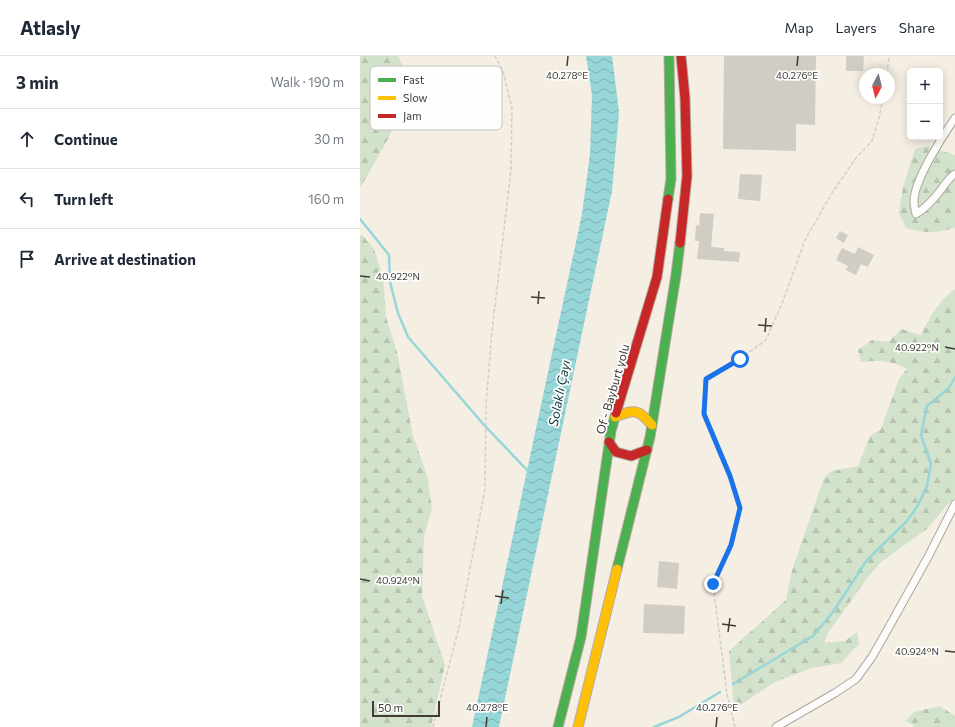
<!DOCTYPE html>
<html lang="en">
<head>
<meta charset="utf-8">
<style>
	:root { --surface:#fff; --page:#f2f2f3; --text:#1f2937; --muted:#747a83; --line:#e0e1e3 }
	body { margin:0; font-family:Commissioner,sans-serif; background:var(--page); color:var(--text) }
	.controls { position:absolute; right:12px; top:12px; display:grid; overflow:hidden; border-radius:6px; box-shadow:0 2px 10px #0003 }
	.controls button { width:36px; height:36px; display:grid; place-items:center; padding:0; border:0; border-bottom:1px solid var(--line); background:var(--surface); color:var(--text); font:20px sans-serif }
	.compass { position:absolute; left:499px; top:12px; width:36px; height:36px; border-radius:50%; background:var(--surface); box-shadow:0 2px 10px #0003; rotate:187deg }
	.scale { position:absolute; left:12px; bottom:10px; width:68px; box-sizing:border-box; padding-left:4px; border:2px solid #403b34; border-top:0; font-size:11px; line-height:14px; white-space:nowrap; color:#403b34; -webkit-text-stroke:3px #fefefe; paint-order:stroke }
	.stop { position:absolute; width:12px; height:12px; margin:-9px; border:3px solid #1a73e8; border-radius:50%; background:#fff }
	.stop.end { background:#1a73e8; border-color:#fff; box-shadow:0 1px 4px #0008 }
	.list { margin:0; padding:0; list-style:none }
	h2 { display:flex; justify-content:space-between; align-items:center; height:52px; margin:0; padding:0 16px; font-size:17px }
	h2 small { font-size:13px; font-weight:400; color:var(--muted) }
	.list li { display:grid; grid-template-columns:26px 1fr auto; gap:12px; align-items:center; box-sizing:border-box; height:60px; padding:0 16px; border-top:1px solid var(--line) }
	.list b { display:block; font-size:15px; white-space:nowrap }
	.list em { font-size:13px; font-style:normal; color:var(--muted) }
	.icon { flex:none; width:22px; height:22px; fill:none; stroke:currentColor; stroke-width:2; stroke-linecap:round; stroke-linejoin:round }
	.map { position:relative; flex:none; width:595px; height:671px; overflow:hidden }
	header { display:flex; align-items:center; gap:24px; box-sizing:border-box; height:56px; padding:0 20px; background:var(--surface); border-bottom:1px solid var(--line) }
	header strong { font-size:19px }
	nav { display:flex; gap:22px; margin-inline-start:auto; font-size:14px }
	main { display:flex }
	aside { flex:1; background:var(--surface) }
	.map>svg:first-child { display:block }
	.forest { fill:url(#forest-firs) }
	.water { fill:url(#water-waves) }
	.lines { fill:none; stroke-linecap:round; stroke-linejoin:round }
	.stream { stroke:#97d6d8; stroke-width:2.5 }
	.building { fill:#d1ccc4 }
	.street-casing { stroke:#aca79f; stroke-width:9 }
	.fast-casing { stroke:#b7a9a0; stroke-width:11 }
	.slow-casing { stroke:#b7a9a0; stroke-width:11 }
	.jam-casing { stroke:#b7a9a0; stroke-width:11 }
	.path { stroke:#d1cfcb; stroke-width:1.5; stroke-dasharray:4 2; stroke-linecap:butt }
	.street { stroke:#fefcfb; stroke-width:7 }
	.fast { stroke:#4caf50; stroke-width:9 }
	.slow { stroke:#ffc107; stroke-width:9 }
	.jam { stroke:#c62828; stroke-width:9 }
	.route { stroke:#1a73e8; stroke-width:5 }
	.ticks { fill:none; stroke:#403b34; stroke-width:1.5 }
	.labels { text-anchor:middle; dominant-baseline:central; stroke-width:3.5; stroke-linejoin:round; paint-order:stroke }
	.street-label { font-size:12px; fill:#403b34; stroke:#fefefe }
	.water-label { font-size:13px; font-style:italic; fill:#09373b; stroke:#fefefe }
	.key { fill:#fefefe; stroke:#c5c4c1; stroke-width:1 }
	.key-label { font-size:11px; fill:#403b34 }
	.ticks-label { font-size:10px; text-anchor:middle; fill:#403b34; stroke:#fefefe; stroke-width:3.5; stroke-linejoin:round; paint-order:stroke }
</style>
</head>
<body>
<header>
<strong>Atlasly</strong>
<nav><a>Map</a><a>Layers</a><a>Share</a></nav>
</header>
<main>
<aside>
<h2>3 min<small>Walk · 190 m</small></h2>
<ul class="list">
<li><svg class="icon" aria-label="ahead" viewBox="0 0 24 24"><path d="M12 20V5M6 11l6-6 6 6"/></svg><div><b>Continue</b></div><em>30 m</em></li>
<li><svg class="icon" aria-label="left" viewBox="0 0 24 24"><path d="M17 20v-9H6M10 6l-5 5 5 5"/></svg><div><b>Turn left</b></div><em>160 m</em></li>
<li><svg class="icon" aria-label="arrive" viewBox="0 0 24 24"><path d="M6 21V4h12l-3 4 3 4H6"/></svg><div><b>Arrive at destination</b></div></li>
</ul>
</aside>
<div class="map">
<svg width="595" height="671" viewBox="0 0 595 671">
	<defs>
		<pattern id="forest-firs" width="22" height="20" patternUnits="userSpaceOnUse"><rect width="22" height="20" fill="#d3e2cb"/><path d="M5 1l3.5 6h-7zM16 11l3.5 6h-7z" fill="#b6c3af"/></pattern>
		<pattern id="water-waves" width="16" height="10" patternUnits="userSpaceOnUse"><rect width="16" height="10" fill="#97d6d8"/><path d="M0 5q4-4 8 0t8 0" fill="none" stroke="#7dafb0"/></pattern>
	</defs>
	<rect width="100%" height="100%" fill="#f5eee3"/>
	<path class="forest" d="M0,0H38L44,12L46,42L28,83L0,132Z
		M568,90L595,99V172C576,177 566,178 546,172L539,157L543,131L555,93Z
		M0,179L3,180L14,193L23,221L26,261L37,296L53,380L67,419L72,452L64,480L62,540L85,609L71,671H0Z
		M595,233V445L590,446L567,473L521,506L508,521L468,577L464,587L485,585L497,576L499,588L481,607L452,612L415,626L374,653L369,595L426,544L432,514L464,422L472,415L498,410L510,380L521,373L539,323L547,313C532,304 517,304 501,306L498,294L512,284L529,286L541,273L561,279C570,260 578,246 595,233Z
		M580,650L595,660V671H553V668L545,665L554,656Z"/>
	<path class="water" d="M226,0H252L259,56L252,135L139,671H112L222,158L230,98L232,39Z"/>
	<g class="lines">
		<path class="stream" d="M0,163L29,199L30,226L38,257L48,281L125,370L168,415
			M373,628L453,580L473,556L507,504L546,466L557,451L567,430L571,408L561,379L567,350L589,332L595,321
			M294,671L319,661L360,636"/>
	</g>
	<path class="building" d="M364,0H456L455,69L436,68V95L363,93Z
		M486,0H504L503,15H486Z
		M380,118L402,119L400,145L378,143Z
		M340,157L354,158L351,191L364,192V195L380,196L379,206L337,203L339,185H335L336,169L339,170Z
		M480,175L488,179L484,187L476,182Z
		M498,191L514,199L508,211L501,208L496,219L486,214L488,210L476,204L482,192L495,198Z
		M299,505L319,507L317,533L297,531Z
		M284,548L325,550L324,578L283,577Z"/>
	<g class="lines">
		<g class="street-casing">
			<path id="street" d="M595,62C583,79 553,126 554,146C554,150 555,154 556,158C566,152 573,144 580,135C585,129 588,122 595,118
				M416,671L475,637L496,623L512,601L529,571L568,501L595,448"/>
		</g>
		<g class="fast-casing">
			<path id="fast" d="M308,143L311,123L309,0
				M257,513L290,381L316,219L320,187
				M198,671L221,581L251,375L256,357"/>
		</g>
		<g class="slow-casing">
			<path id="slow" d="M255,361C275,353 278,353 292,369
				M218,671L257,513"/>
		</g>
		<g class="jam-casing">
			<path id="jam" d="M320,187L327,120L325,42L321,0
				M256,357L297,221L308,143
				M249,386L256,396L271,400L287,394"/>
		</g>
		<path class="path" d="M527,18L529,0
			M73,671L99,571L125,433L126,349L132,275L151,114L152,52L143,15L135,0
			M375,671L367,638L353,528L371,489L380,452L370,420L344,358L345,323L380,303L406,284L423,245L445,184L472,137L496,102L512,85L519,62L523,42"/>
		<use href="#street" class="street"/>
		<use href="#fast" class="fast"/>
		<use href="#slow" class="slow"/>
		<use href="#jam" class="jam"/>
	</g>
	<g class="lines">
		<path class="route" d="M353,528L371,489L380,452L370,420L344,358L346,323L380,303"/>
	</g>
	<path class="ticks" d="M207,10L208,0M437,10L438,0M0,220L10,221M171,241L185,242M178,248L179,235M398,269L412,270M405,276L406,262M585,291L595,293M0,523L10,525M135,540L149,542M141,548L143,534M362,568L376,570M368,576L370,562M585,595L595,596M126,671L127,661M356,671L357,661"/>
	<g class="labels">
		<g class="street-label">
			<text transform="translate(252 333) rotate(-74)">Of - Bayburt yolu</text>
		</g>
		<g class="water-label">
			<text transform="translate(199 337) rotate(-79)">Solaklı Çayı</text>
		</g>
	</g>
	<rect x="10" y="10" width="132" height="64" rx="6" class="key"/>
	<rect x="18" y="22" width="18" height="4" fill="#4caf50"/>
	<rect x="18" y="40" width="18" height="4" fill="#ffc107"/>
	<rect x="18" y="58" width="18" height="4" fill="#c62828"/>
	<g class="key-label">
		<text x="43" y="28">Fast</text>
		<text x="43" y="46">Slow</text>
		<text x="43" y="64">Jam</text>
	</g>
	<g class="ticks-label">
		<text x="207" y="23">40.278°E</text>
		<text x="437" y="23">40.276°E</text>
		<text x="38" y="224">40.922°N</text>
		<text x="557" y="295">40.922°N</text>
		<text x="38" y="528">40.924°N</text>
		<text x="557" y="599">40.924°N</text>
		<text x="127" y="655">40.278°E</text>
		<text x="357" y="655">40.276°E</text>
	</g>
</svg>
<div class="controls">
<button>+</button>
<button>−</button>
</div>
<svg class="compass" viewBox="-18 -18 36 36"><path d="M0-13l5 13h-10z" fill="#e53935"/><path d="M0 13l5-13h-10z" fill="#747a83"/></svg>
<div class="scale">50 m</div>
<div class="stop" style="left:380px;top:303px"></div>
<div class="stop end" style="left:353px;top:528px"></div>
</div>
</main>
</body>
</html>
